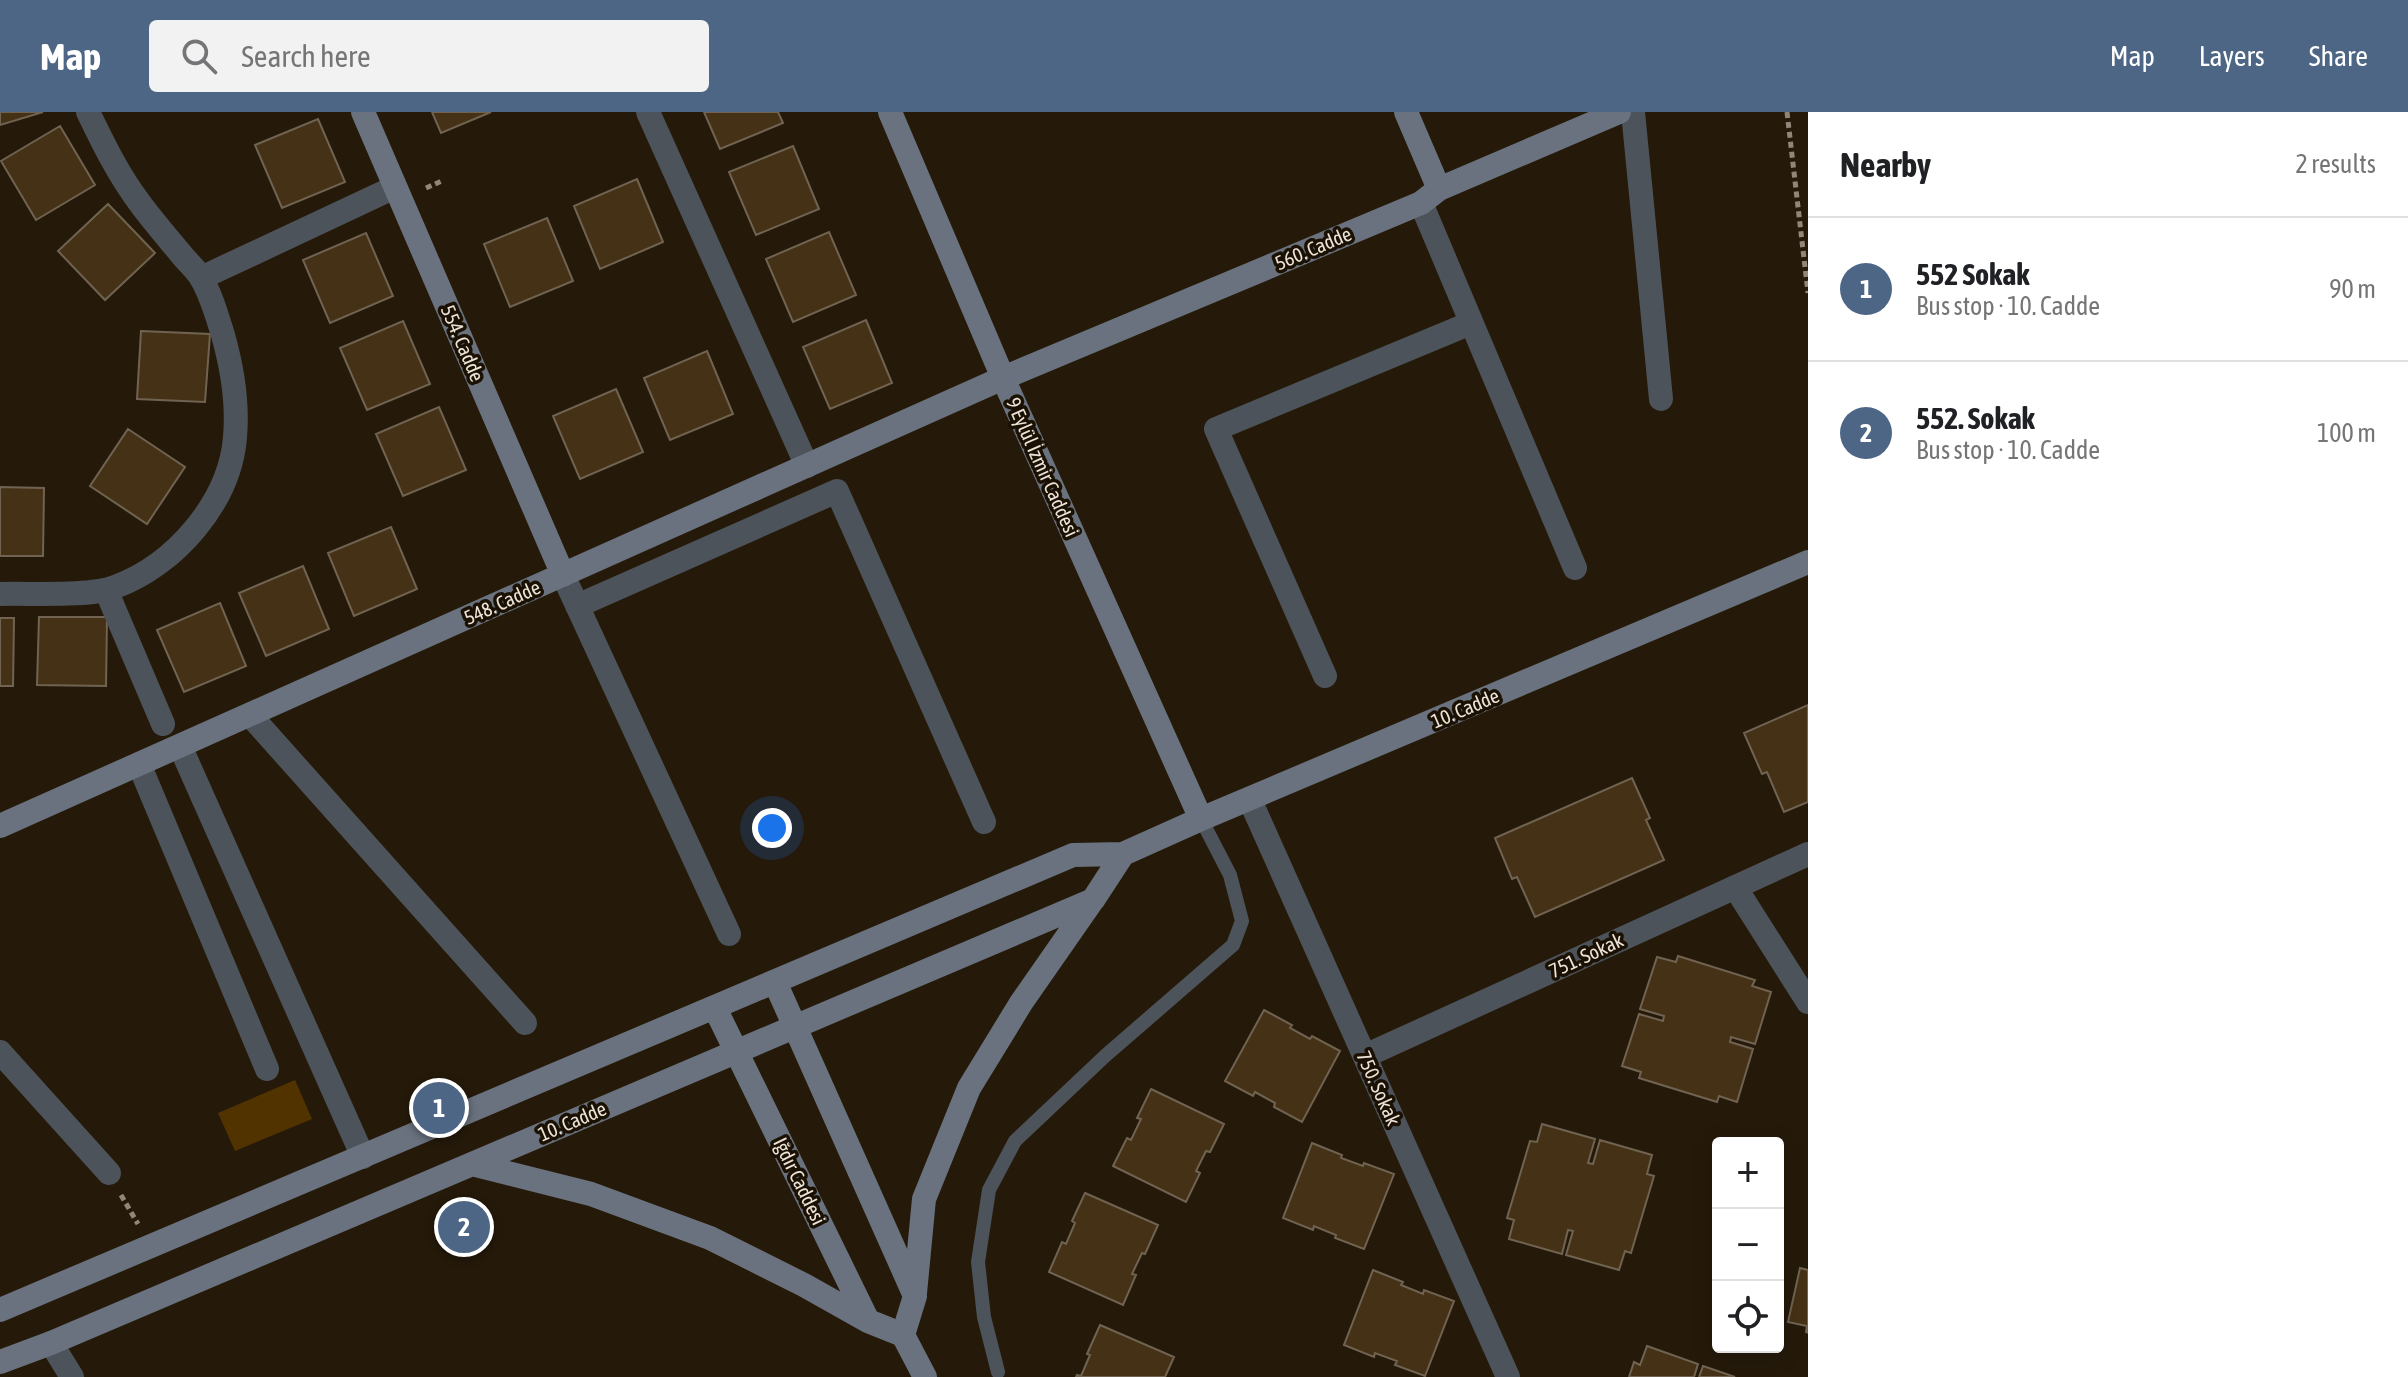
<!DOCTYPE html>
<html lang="en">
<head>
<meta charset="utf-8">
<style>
	:root { --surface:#fff; --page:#f2f2f2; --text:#202124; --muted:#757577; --line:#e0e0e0; --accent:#4d6685 }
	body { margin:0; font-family:"Asap Condensed",sans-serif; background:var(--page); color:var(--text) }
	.controls { position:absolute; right:24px; bottom:24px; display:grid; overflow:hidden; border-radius:8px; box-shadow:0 4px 20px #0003 }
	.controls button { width:72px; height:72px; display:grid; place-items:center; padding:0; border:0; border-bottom:2px solid var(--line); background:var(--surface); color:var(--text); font:40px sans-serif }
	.you { position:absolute; left:772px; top:716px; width:28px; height:28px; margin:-20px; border:6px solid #fff; border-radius:50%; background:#1a73e8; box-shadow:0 0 0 12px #1a73e833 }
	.badge { display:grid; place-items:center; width:52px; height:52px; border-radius:50%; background:var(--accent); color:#fff; font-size:26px; font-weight:700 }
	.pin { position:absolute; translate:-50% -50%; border:4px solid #fff; box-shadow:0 2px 8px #0006 }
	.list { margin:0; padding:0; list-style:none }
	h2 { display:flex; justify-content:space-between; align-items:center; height:104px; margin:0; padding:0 32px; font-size:34px }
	h2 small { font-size:26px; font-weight:400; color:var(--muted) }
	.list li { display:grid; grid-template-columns:52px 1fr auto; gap:24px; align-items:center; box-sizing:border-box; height:144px; padding:0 32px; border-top:2px solid var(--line) }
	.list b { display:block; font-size:30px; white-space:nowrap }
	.list p { margin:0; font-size:26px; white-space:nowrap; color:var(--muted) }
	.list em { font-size:26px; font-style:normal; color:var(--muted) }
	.icon { flex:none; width:44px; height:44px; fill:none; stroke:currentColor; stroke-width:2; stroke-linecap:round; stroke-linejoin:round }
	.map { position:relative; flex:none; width:1808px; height:1265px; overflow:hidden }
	header { display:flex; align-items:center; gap:48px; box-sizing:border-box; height:112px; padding:0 40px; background:var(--accent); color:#fff }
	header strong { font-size:38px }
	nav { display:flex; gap:44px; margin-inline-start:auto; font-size:28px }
	.search { width:560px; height:72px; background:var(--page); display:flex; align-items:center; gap:20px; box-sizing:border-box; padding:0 28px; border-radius:8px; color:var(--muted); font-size:30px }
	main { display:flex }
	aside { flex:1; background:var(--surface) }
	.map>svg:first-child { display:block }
	.green { fill:#513300 }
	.building { fill:#453115; stroke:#706352; stroke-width:2 }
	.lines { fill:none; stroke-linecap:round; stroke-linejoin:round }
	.path { stroke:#90877a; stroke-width:5; stroke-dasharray:6 4; stroke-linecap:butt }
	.lane { stroke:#4d535a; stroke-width:14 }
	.street { stroke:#4d535a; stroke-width:24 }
	.secondary { stroke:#69727e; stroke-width:24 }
	.labels { text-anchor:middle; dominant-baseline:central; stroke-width:7; stroke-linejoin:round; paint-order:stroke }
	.street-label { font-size:20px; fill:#ece4da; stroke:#1b1103 }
</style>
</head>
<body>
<header>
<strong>Map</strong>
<div class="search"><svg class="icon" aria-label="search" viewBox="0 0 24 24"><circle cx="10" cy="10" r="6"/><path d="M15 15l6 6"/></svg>Search here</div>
<nav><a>Map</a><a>Layers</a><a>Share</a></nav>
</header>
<main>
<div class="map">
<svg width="1808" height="1265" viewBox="0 0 1808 1265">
	<rect width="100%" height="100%" fill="#251a0a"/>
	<path class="green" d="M295,968L312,1007L235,1039L218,1001Z"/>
	<path class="building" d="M0,0H43L0,13Z
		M432,0H491L441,21Z
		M704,0H778L783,11L720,37Z
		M318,7L345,70L282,96L255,33Z
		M60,14L95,73L36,108L1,49Z
		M793,34L819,97L756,123L729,60Z
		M637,67L663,130L600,157L574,94Z
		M108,92L155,141L105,188L58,139Z
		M547,106L573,169L510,195L484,132Z
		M829,120L856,183L793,210L766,147Z
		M366,121L393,184L330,211L303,148Z
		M866,208L892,271L830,297L803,235Z
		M403,209L430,272L367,298L340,236Z
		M141,219L210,222L205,290L137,287Z
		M707,239L733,302L670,328L644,266Z
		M616,277L643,340L580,367L553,304Z
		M439,295L466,358L403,384L376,322Z
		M128,317L185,355L147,412L90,374Z
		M0,375L44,376L43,444H0Z
		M391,415L417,477L354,504L328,441Z
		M303,454L329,517L266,544L239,481Z
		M220,491L246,554L184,580L157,518Z
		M39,505H107L106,574L37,573Z
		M0,506H14L13,574H0Z
		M1808,593V690L1784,700L1767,660L1762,662L1744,621Z
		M1632,666L1650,706L1646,708L1664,748L1535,805L1517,765L1512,767L1495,726Z
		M1678,844L1755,868L1752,874L1771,880L1755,932L1731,925L1730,930L1753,937L1737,990L1719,984L1717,990L1639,966L1641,960L1622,954L1639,902L1663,909L1664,904L1640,897L1657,845L1676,850Z
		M1264,898L1292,913L1290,916L1310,927L1312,924L1340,939L1302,1010L1274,995L1275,991L1255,980L1253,984L1225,969Z
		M1151,977L1224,1012L1210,1040L1206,1039L1196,1059L1200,1061L1186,1090L1113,1054L1127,1026L1131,1028L1141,1007L1137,1006Z
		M1542,1012L1595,1027L1588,1051L1593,1052L1600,1028L1652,1043L1647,1062L1654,1064L1631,1141L1625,1139L1619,1158L1566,1143L1573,1119L1568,1118L1562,1142L1509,1127L1514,1108L1507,1106L1530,1029L1537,1030Z
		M1312,1031L1342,1043L1341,1046L1363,1054L1364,1051L1394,1062L1364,1137L1335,1126L1336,1123L1314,1114L1313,1118L1283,1106Z
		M1085,1081L1158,1113L1145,1142L1142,1141L1132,1162L1136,1163L1123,1193L1049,1160L1062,1130L1066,1132L1075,1111L1072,1109Z
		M1800,1156L1808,1158V1221L1806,1220L1807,1214L1788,1210Z
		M1373,1158L1403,1170L1401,1173L1423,1182L1424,1178L1454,1189L1425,1264L1395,1253L1397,1249L1375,1241L1374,1245L1344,1233Z
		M1100,1213L1174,1245L1165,1265H1076L1077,1263L1081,1264L1090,1243L1087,1242Z
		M1647,1234L1698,1252L1694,1265H1629L1634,1250L1640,1253Z
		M1703,1254L1735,1265H1699Z"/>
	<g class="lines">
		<path class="path" d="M1787,0L1808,181
			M426,76L444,68
			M121,1083L138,1112"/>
		<path class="lane" d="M998,1260L984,1205L978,1150L989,1078L1015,1029L1105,944L1233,833L1242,809L1230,763L1201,707"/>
		<path class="street" d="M648,0L807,354
			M1633,0L1661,287
			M1421,91L1575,456
			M201,166L395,75
			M563,463L729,822
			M106,478L163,612
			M0,482C29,481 90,485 115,475C175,453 230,390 235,325C238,291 232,255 223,223C217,204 211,182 201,166C196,157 187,150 181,142C167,125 152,108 139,90C118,62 103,31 88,0
			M577,494L837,379L984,710
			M1325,564L1216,317L1471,211
			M250,603L525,911
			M180,634L363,1045
			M139,652L267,957
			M1250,688L1508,1265
			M1735,775L1808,890
			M0,940L109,1061
			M1365,944L1808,742
			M51,1231L72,1265"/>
		<path class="secondary" d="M363,0L563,463
			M890,0L1003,266L1201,707
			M1406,0L1439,77
			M0,714L1003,266L1421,91L1439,77L1619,0
			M1123,742L1201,707L1808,450
			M715,896L868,1209L903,1223L915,1184L775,870
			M472,1052L591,1082L710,1126L804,1173L868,1209
			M915,1181L924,1087L969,976L1021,891L1092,789
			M0,1198L1073,743L1123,742L1093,788L51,1231L0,1250
			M903,1223L925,1265"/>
	</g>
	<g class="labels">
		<g class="street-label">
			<text transform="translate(1313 136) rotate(-23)">560. Cadde</text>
			<text transform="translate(463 231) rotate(67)">554. Cadde</text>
			<text transform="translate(1043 355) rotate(66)">9 Eylül İzmir Caddesi</text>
			<text transform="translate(502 490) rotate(-24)">548. Cadde</text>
			<text transform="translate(1465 596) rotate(-23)">10. Cadde</text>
			<text transform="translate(1586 843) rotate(-25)">751. Sokak</text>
			<text transform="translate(1379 976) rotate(66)">750. Sokak</text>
			<text transform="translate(572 1009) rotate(-23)">10. Cadde</text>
			<text transform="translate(800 1069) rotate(64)">Iğdır Caddesi</text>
		</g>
	</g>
</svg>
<div class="controls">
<button>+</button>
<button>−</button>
<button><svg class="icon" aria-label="locate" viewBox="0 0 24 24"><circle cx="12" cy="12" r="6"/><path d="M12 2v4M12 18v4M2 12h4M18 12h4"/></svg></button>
</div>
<div class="you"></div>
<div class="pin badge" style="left:439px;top:996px">1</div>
<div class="pin badge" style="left:464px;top:1115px">2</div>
</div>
<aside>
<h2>Nearby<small>2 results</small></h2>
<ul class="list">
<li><span class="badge">1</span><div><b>552 Sokak</b><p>Bus stop · 10. Cadde</p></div><em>90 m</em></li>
<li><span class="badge">2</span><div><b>552. Sokak</b><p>Bus stop · 10. Cadde</p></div><em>100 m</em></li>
</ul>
</aside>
</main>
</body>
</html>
